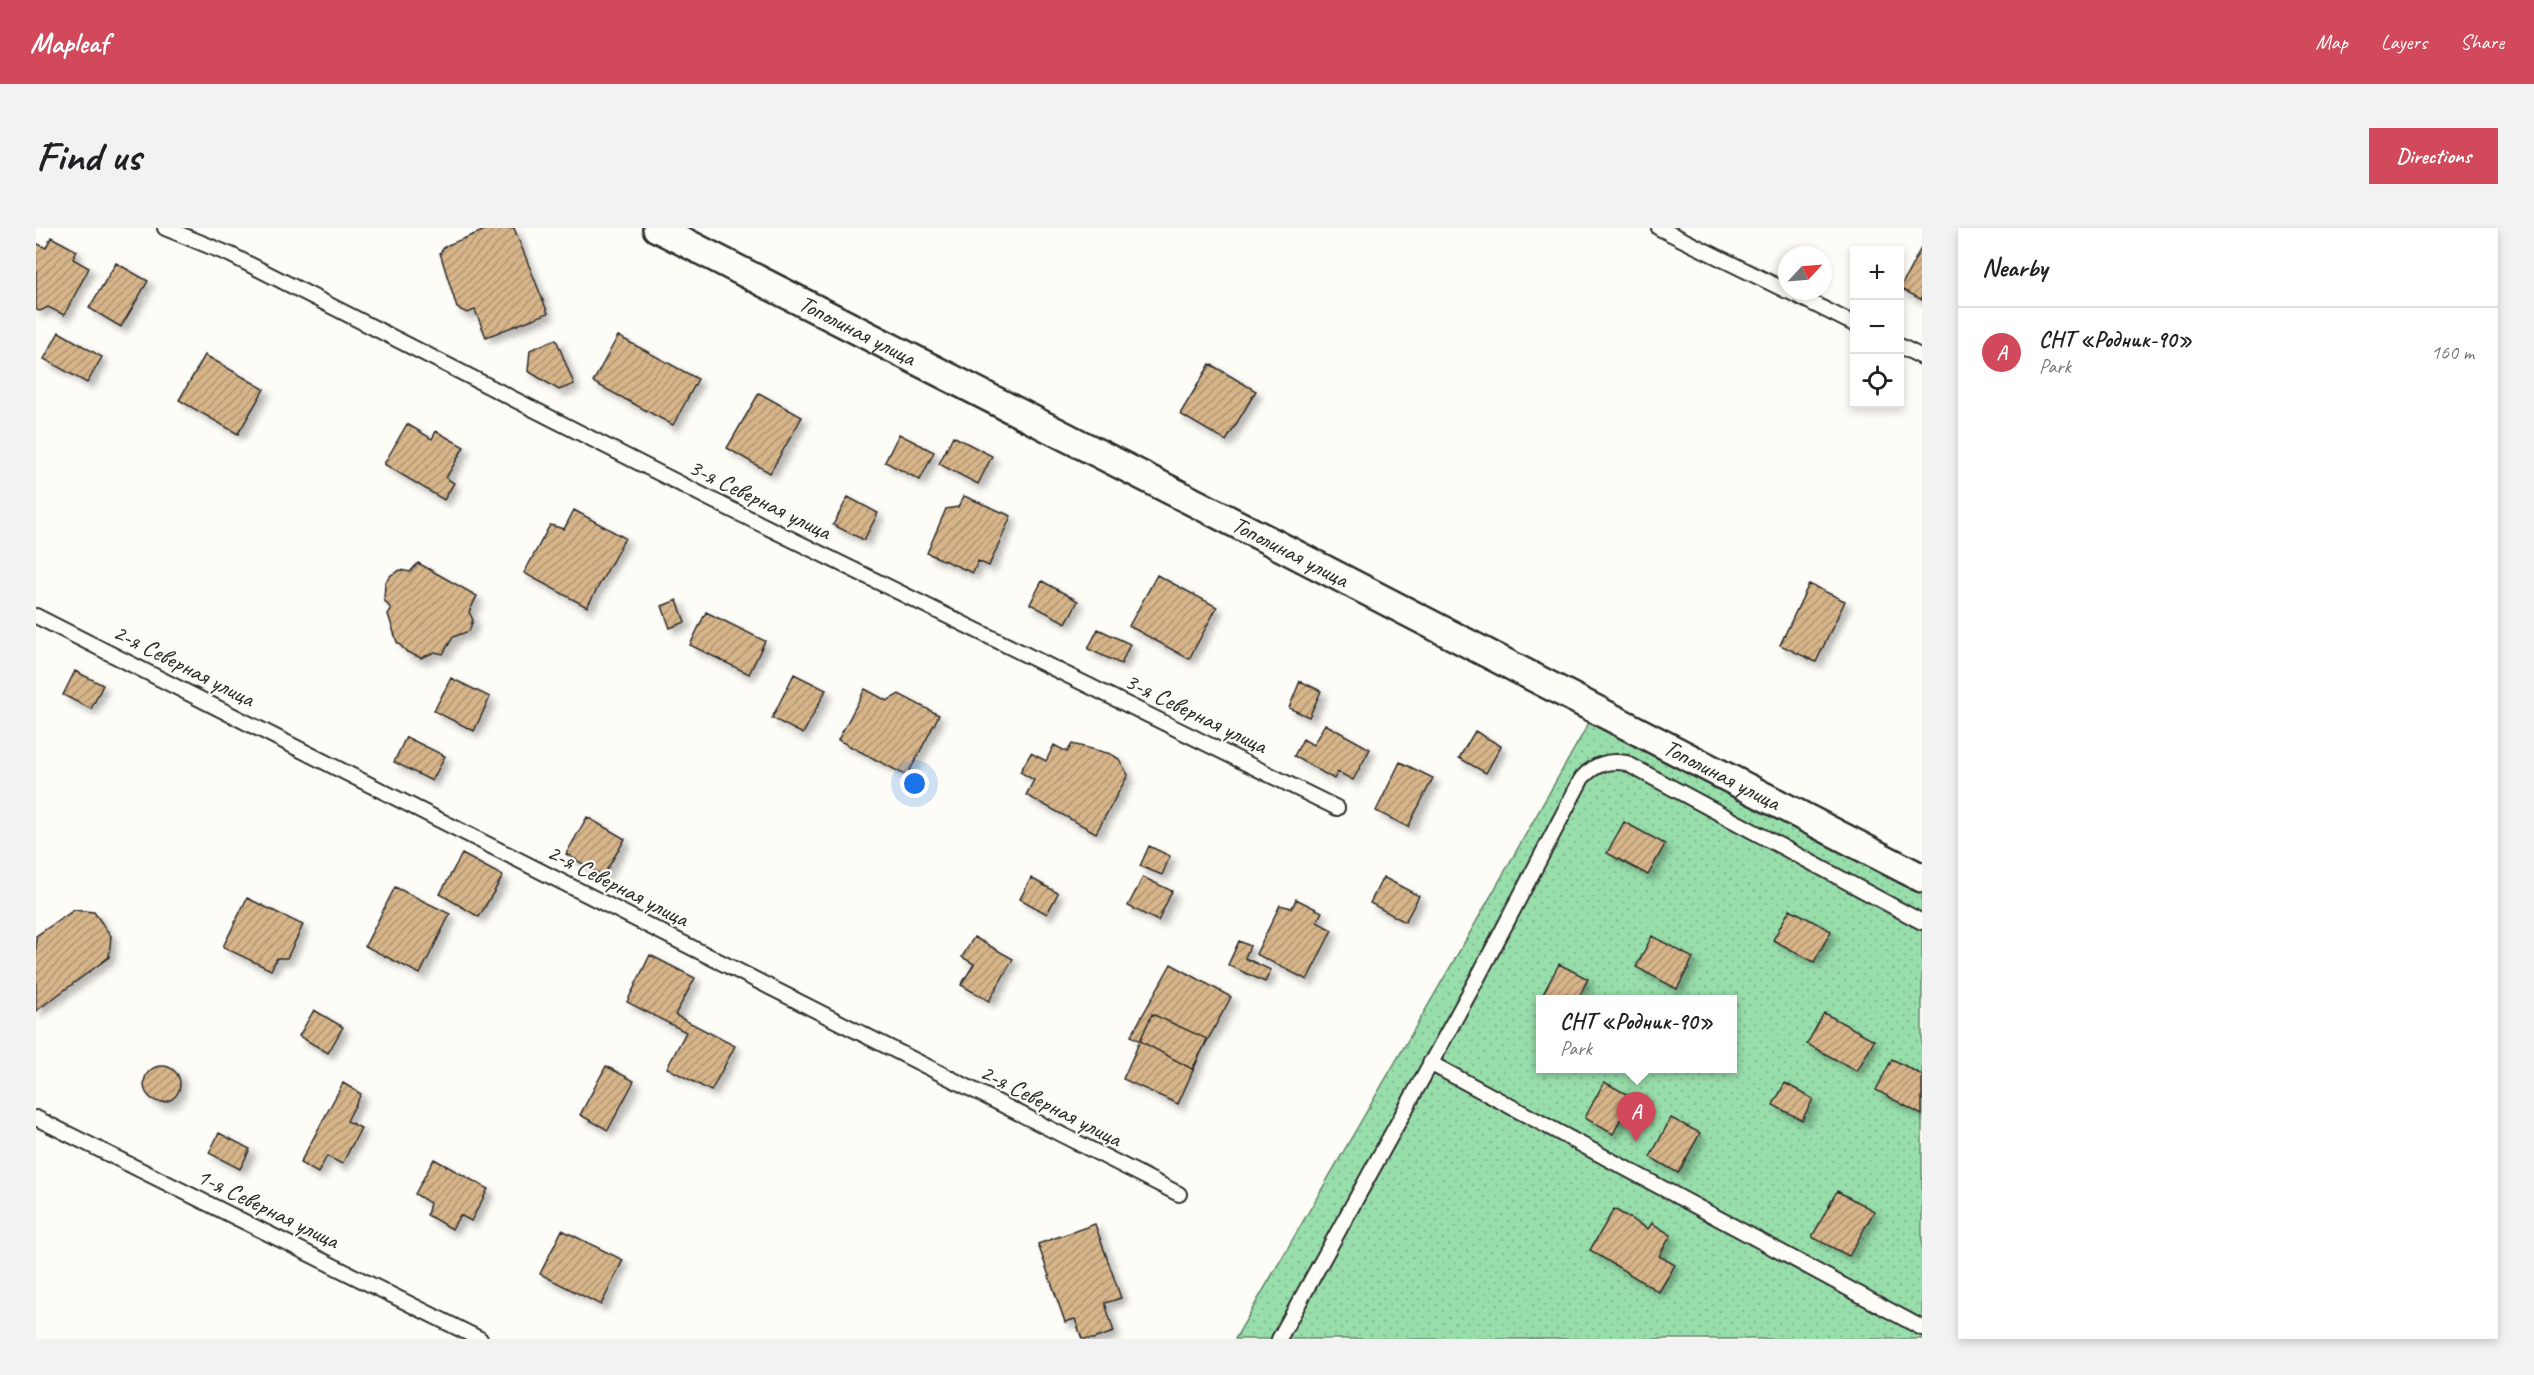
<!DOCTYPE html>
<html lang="en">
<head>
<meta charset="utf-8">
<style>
	:root { --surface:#fff; --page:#f2f2f2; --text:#202124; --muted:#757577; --line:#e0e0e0; --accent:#d1495b }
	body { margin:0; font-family:Caveat,sans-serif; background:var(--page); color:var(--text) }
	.controls { position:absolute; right:18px; top:18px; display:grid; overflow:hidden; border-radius:0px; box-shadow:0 3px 9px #0003 }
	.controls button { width:54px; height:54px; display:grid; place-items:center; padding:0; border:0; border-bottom:2px solid var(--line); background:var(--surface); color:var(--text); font:30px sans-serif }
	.compass { position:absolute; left:1742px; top:18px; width:54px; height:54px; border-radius:50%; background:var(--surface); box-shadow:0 3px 9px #0003; rotate:64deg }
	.you { position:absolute; left:879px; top:556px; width:21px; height:21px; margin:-15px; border:4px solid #fff; border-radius:50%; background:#1a73e8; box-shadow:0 0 0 9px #1a73e833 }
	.badge { display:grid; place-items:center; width:39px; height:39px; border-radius:50%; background:var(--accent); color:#fff; font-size:20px; font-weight:700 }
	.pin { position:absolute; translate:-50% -50px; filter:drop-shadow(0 2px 3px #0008) }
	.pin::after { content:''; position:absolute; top:32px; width:21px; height:18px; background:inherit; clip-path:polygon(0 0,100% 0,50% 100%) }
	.popup { position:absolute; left:1500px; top:767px; width:201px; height:78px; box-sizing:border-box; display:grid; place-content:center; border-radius:0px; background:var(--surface); filter:drop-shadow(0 2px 4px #0005); font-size:20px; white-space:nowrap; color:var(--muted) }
	.popup b { font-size:22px; color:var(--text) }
	.popup::after { content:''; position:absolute; left:50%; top:100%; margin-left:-12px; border:12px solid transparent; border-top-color:var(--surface) }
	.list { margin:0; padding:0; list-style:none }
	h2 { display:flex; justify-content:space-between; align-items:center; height:78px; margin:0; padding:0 24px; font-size:26px }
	h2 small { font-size:20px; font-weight:400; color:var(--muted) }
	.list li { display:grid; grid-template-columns:39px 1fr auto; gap:18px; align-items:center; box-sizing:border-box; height:90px; padding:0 24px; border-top:2px solid var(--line) }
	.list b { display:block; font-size:22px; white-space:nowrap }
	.list p { margin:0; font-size:20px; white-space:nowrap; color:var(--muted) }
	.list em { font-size:20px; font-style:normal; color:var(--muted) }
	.icon { flex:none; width:33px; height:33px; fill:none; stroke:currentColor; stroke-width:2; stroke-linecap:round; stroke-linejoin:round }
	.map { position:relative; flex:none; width:1886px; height:1111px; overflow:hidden; border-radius:0px }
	header { display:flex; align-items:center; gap:36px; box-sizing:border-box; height:84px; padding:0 30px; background:var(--accent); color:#fff }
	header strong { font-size:28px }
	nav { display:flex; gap:33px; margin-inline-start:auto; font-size:21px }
	.intro { display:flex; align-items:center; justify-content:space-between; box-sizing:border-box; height:144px; padding:0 36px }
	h1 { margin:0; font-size:42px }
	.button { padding:15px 27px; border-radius:0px; background:var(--accent); color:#fff; font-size:21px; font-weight:700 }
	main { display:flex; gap:36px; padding:0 36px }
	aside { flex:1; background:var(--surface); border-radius:0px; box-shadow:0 3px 9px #0003 }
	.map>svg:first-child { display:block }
	.grass { fill:url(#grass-dots); stroke:#62846b; stroke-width:1.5; fill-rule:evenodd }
	.building { fill:url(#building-hatch); stroke:#2b2b2b; stroke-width:1.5; filter:url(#shadow) }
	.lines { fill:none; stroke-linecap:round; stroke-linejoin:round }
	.lane-casing { stroke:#2b2b2b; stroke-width:18 }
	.street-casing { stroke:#2b2b2b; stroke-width:32 }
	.lane { stroke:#fdfcf7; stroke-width:14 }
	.street { stroke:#fdfcf7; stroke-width:27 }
	.labels { text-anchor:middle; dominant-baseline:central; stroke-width:4.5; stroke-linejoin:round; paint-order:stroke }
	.street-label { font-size:24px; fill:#2b2b2b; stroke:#fdfcf7 }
</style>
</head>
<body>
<header>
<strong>Mapleaf</strong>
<nav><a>Map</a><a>Layers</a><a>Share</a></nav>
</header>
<div class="intro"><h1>Find us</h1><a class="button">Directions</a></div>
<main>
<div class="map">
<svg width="1886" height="1111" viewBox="0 0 1886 1111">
	<defs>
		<pattern id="grass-dots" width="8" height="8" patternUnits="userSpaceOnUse" patternTransform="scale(1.5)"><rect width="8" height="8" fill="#98deab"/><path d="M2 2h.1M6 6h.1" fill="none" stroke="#83bf93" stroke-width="1.8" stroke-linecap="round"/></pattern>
		<pattern id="building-hatch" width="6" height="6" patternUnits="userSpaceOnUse" patternTransform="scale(1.5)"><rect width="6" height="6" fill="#d7b58a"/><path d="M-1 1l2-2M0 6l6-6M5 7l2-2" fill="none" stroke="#af9371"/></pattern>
		<filter id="shadow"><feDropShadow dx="5.5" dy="5.5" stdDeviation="3" flood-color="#0004"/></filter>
	</defs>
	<rect width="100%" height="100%" fill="#fdfcf7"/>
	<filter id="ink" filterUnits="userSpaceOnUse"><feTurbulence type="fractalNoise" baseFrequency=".0167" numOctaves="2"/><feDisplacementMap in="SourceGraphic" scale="12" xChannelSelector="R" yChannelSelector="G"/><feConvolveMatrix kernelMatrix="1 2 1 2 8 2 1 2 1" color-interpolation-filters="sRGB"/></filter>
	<g filter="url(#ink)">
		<path class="grass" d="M1554,493L1886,664V1111H1199L1427,717ZM1504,772H1696V840H1504Z"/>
		<path class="building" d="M454,0H478L512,85L450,109L439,82L431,85L421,80L404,25L409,18Z
			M15,9L41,23L37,31L53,40L28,87L12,79L4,83L0,82V15L10,20Z
			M1886,18V72L1864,60Z
			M80,35L112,53L85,99L53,80Z
			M23,104L66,129L51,155L8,131Z
			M582,108L662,151L637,197L557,154Z
			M520,111L538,156L523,162L492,143L494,122Z
			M169,127L228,161L202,206L143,172Z
			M1174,136L1220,163L1190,213L1144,186Z
			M723,165L766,189L734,245L691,220Z
			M371,196L396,211L400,203L428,219L410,250L418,255L408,272L348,236Z
			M863,206L898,224L884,252L849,234Z
			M917,208L956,228L942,256L903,236Z
			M928,268L975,288L953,338L942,333L937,345L891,325L910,281L922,279Z
			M812,269L842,285L828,312L797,297Z
			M538,282L589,310L551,379L488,345L514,297L528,301Z
			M382,335L441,368L433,384L437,392L433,403L417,409L407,426L399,424L385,430L371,424L361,414L352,386L355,381L348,372L349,355L355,347L364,342L374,344Z
			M1121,347L1181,379L1153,431L1093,398Z
			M1006,353L1042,373L1030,395L994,376Z
			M1773,356L1809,373L1780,434L1744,417Z
			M641,372L649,394L634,400L626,378Z
			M670,384L729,413L713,446L654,417Z
			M1062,401L1094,416L1085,436L1052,421Z
			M39,443L67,457L55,481L27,467Z
			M758,446L790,462L767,506L736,490Z
			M415,450L454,469L438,503L398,483Z
			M1264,453L1285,463L1273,489L1253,480Z
			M829,461L851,473L863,466L903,487L871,548L802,512Z
			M1289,496L1334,521L1317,552L1302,544L1298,551L1258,528L1267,511L1277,517Z
			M1439,503L1465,518L1450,545L1423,530Z
			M370,509L409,528L396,553L358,534Z
			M1036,516L1075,526L1083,531L1092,547L1060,605L990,567L998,552L984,544L995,525L1010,533L1018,517L1031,524Z
			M1364,534L1397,550L1372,599L1340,583Z
			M551,589L589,611L567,648L530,626Z
			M1588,594L1629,616L1612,647L1571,625Z
			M1113,618L1134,628L1126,647L1104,638Z
			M426,626L467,648L443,689L404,666Z
			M1107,649L1136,663L1122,693L1092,678Z
			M1347,649L1383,668L1369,694L1334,675Z
			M995,650L1022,665L1011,686L984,671Z
			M359,659L414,686L384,746L329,718Z
			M211,670L267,697L251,730H241L235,742L187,719Z
			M1260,671L1286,684L1281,694L1296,702L1271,752L1220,726L1244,677L1256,680Z
			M1754,681L1795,703L1778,734L1737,712Z
			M38,682L58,684L75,708L73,729L0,783V708Z
			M1616,708L1657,730L1641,761L1600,739Z
			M938,709L977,731L953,773L925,757L938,736L926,729Z
			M1203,713L1214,718L1209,730L1235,742L1229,754L1192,737Z
			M614,727L659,750L639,787L699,818L675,863L631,840L650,804L591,774Z
			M1135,736L1195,769L1156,841L1095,808Z
			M1523,736L1552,751L1541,772H1504Z
			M278,782L307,799L292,825L263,808Z
			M1788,785L1838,812L1821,843L1771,816Z
			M1116,786L1171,811L1142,876L1087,851Z
			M1856,831L1886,847V887L1840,862Z
			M108 856a18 18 0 1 1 36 0a18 18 0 1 1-36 0Z
			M570,838L598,853L572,902L544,887Z
			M1568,854L1596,869L1577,906L1549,890Z
			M307,855L325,866L311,893L325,900L306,936L291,928L282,945L264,935Z
			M1749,855L1777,871L1766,892L1737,877Z
			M1635,890L1664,905L1642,945L1614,929Z
			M183,905L214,921L204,941L173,925Z
			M398,931L452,961L435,993L424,987L416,1001L391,987L394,975L379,966Z
			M1801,963L1838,983L1813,1028L1776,1009Z
			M1578,981L1612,1001L1616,995L1635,1007L1623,1028L1639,1037L1623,1064L1554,1022Z
			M1059,996L1085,1070L1069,1075L1078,1104L1057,1111H1046L1039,1091L1029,1094L1002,1016Z
			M526,1002L587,1032L565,1077L504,1046Z"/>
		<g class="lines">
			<g class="lane-casing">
				<path id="lane" d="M129,0L195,27L676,272L1301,580
					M1623,0L1751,63
					M1752,63L1818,96
					M1864,118L1886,129
					M0,388L1143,966
					M1394,835L1886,1100
					M0,890L444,1111
					M1243,1111L1441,751L1546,550C1559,536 1572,532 1590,535L1886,694"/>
			</g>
			<g class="street-casing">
				<g id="street">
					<path id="s1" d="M621,0L1230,311L1886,650"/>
				</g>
			</g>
			<use href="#lane" class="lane"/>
			<use href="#street" class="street"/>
		</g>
	</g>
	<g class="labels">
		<g class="street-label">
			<text stroke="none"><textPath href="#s1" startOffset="225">Тополиная улица</textPath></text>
			<text transform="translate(724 271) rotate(26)">3-я Северная улица</text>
			<text stroke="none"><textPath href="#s1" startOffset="711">Тополиная улица</textPath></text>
			<text transform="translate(148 437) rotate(27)">2-я Северная улица</text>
			<text transform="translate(1160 485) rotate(26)">3-я Северная улица</text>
			<text stroke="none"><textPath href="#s1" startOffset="1197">Тополиная улица</textPath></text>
			<text transform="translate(582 657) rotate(27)">2-я Северная улица</text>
			<text transform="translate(1015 877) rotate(27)">2-я Северная улица</text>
			<text transform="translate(232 980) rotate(26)">1-я Северная улица</text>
		</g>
	</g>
</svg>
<div class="controls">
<button>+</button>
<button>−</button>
<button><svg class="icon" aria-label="locate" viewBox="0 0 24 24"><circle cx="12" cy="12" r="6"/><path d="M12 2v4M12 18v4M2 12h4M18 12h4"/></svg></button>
</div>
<svg class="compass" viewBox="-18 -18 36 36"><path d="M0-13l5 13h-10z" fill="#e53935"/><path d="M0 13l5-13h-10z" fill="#757577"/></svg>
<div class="you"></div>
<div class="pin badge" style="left:1600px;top:914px">A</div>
<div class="popup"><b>СНТ «Родник-90»</b>Park</div>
</div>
<aside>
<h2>Nearby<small></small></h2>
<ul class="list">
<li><span class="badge">A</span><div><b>СНТ «Родник-90»</b><p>Park</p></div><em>160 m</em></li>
</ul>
</aside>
</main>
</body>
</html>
